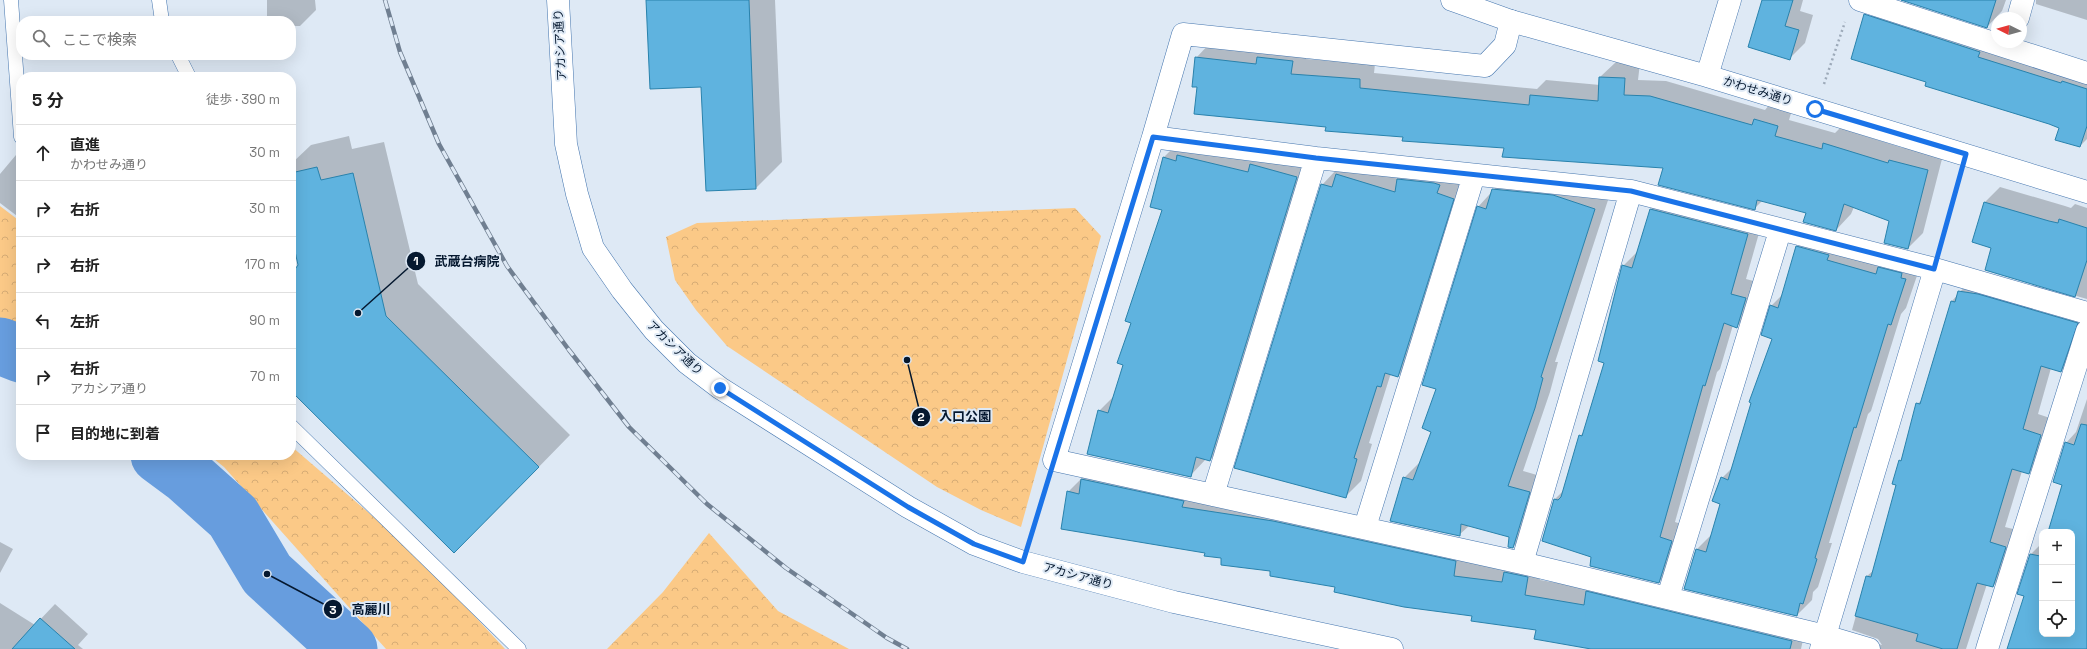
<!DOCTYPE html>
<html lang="ja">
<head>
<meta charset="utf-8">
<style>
	:root { --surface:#fff; --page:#f6f6f6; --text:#222; --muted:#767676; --line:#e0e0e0 }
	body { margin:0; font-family:"Space Grotesk","Noto Sans JP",sans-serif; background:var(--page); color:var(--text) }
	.controls { position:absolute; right:12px; bottom:12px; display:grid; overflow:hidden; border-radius:8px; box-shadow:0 4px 16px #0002 }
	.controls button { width:36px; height:36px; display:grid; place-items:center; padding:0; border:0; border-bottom:1px solid var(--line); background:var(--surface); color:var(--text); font:20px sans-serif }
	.compass { position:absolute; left:1991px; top:12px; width:36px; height:36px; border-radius:50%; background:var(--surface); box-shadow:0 4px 16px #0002; rotate:275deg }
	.stop { position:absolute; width:12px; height:12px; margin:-9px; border:3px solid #1a73e8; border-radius:50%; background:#fff }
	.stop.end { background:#1a73e8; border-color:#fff; box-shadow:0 1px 4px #0008 }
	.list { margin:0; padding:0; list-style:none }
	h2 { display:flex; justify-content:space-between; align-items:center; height:52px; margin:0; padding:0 16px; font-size:17px }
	h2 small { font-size:13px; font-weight:400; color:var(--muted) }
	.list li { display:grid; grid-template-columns:26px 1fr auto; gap:12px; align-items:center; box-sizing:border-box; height:56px; padding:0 16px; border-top:1px solid var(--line) }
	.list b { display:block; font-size:15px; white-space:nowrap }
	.list p { margin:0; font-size:13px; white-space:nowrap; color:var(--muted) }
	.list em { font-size:13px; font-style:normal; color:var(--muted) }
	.icon { flex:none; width:22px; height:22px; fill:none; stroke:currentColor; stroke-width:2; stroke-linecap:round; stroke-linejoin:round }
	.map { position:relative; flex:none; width:2087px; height:649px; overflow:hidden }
	.search { position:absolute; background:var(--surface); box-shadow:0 4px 16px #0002; left:16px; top:16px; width:280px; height:44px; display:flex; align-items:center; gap:10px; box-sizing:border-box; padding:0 14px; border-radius:16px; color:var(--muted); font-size:15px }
	.panel { position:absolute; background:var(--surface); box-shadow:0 4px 16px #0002; left:16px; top:72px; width:280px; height:388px; border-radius:16px }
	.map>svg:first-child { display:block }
	.forest { fill:url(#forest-crowns) }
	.shadow { fill:#0003 }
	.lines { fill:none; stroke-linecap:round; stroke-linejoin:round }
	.river { stroke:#679dde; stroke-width:57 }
	.building { fill:#5fb3df; stroke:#2982ac }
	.service-casing { stroke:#4576af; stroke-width:15 }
	.minor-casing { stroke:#4576af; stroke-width:23 }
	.tertiary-casing { stroke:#4576af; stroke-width:23 }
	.path { stroke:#9daab9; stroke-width:2.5; stroke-dasharray:2 3; stroke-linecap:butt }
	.service { stroke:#fff; stroke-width:14 }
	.minor { stroke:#fff; stroke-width:22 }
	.tertiary { stroke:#fff; stroke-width:22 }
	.rail-casing { stroke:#707f91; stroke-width:4.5 }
	.rail { stroke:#dee9f5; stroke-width:3; stroke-dasharray:9; stroke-linecap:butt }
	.route { stroke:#1a73e8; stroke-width:5 }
	.labels { text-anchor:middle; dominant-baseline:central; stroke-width:4; stroke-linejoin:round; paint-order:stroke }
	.street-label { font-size:12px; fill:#05182f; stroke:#dee9f5 }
	.leader { fill:none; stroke:#05182f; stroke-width:1.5 }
	.callout-dot { fill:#05182f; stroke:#dee9f5; stroke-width:1.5 }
	.mark-label { font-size:12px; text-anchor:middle; font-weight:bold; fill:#fff }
	.callout-label { font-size:13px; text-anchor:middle; font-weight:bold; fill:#05182f; stroke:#dee9f5; stroke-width:4; stroke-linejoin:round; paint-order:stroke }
</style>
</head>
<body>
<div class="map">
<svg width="2087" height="649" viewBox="0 0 2087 649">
	<defs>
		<pattern id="forest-crowns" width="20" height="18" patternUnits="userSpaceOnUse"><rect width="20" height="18" fill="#fbc987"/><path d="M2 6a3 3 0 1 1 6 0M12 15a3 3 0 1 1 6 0" fill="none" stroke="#d6ac75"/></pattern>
	</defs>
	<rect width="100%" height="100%" fill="#dee9f5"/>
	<path class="forest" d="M0,206L21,222V341L0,332Z
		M1075,208L1101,236L1021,527L981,510L937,487L727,346L696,310L675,280L666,237L697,223Z
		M291,446L419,556L505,649H386L224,467L209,455H291Z
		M709,533L778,611L849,649H607L663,592Z"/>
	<path class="shadow" d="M267,0H315L316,10L300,26H291V21H267Z
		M647,0H775L782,162L756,188L702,86Z
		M1763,0H1803L1800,11L1813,15L1805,43L1789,59Z
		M1904,0H2006L2002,11L1987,27Z
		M2036,0H2087V20L2036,4Z
		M1877,10L2087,69V139L2080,146L2060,127L1927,82L1862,25Z
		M1211,42L1308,46L1306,59L1375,64L1374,73L1537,89L1546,80L1600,85V77L1616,62L1640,63L1638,80L1666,81L1765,110L1770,104L1792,110L1789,120L1835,133L1840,128L1903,148L1905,146L1943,155L1923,233L1908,248L1890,220L1854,207L1851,214L1836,230L1807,212L1763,200L1754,209L1665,167L1327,126L1198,86L1196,58Z
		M349,136L352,149L384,142L418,284L570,435L486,521L291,390V277L299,265L291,228V164L311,145Z
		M1179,142L1312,162L1225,445L1210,460L1206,459L1190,476L1099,411L1114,396L1124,364L1132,322L1163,209L1164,157Z
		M21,149V219L0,203V174Z
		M1337,169L1468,183L1413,361L1398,376L1392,374L1390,376L1369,443L1372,444L1361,481L1345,497L1322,185Z
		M1508,174L1610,194L1555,362H1558L1550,392L1523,471L1544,477L1528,532L1513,547L1510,537L1470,525L1459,535L1404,478L1420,462L1432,431L1437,389L1478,207Z
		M2000,187L2065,206L2071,208L2075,204L2087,208V299L1986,270L1992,248L1973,242L1985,202Z
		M1667,194L1763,219L1746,279L1761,283L1752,311L1737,326L1733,325L1720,369L1717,372L1675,522L1687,526L1674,567L1659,582L1592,556L1555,499L1564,490L1580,436L1584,432L1605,362L1623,266L1638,251L1651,209Z
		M1812,231L1921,264L1906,308L1901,314L1871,411L1868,414L1829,543H1832L1818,587L1813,592L1812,600L1797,615L1685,588L1697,549L1712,534L1722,503V478L1733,467L1773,338L1771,306L1783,294L1797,247Z
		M1974,276L2087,307L2076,356L2061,371L2051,368L2038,414L2056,420L2044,458L2029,473L2022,471L2005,527L2021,531L2008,571L1993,586L1987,584L1966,649H1852L1861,640L1882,645L1878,639L1852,630L1867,576L1874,570L1897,484L1900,461L1902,458L1917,404L1923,399L1952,301Z
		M2087,399V649H2008L2026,596L2019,594L2031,554L2042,543V634H2072V532H2049L2063,484L2066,443L2076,432Z
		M1084,476L1543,562L1540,580L1806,626L1801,649H1595L1537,629L1336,586L1271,571L1206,552L1068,492Z
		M0,542L13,549L0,573Z
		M0,603L35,625L55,604L88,634L78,645L83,649H0Z"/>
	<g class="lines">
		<path class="river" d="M0,346L21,354
			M159,455L186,475L233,517L267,574L349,649"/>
	</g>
	<path class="building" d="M646,0H749L756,189L706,191L701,87L650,89Z
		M1762,0H1793L1785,26L1799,30L1790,60L1748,47Z
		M1901,0H1996L1987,28Z
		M1864,14L1980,52L1978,57L2061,83L2062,81L2087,89V126L2080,147L2055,140L2059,128L2049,124L1925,86L1926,82L1851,59Z
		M1195,57L1256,64L1257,57L1293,61L1291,74L1360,79V88L1529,105L1530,95L1598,101L1599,77L1625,78L1624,95L1650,96L1752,125L1754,119L1778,126L1775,136L1822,149L1823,143L1888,163L1889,160L1928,170L1908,249L1884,243L1889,221L1844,204L1836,231L1803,222L1806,213L1757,200L1755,210L1658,185L1663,168L1502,157L1504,148L1402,141L1403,137L1325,131L1326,127L1194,114L1197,87H1192Z
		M1177,155L1248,172L1250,164L1297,177L1210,461L1196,457L1191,477L1087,454L1098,410L1108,413L1123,365L1117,363L1131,323L1125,321L1162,210L1150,207L1163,157L1176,161Z
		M317,167L321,180L353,173L386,316L539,467L454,553L291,391V275L298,265L291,233V173Z
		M1336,174L1395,192L1397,179L1434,183L1440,185L1437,193L1454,199L1398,377L1385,373L1381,387L1377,386L1354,458L1357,459L1346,498L1234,468L1321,184L1332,187Z
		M1492,189L1553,195L1595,209L1541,377L1543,378L1535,408L1508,486L1530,492L1513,548L1508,547L1509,537L1461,524L1460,536L1390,521L1403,477L1413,480L1431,432L1422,428L1436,389L1422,385L1477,206L1486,209Z
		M1984,202L2049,221L2058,223L2059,219L2087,228V260L2075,297L1985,270L1991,248L1972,242Z
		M1650,209L1748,234L1731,294L1746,298L1737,328L1724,323L1705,386L1703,385L1660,537L1672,541L1659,583L1590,566L1591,557L1542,541L1554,499L1558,500L1561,497L1579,435L1582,436L1604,363L1598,361L1622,265L1632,268Z
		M1796,246L1829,255L1827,260L1876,274L1878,267L1902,273L1901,278L1906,279L1891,325L1888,324L1856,428L1854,427L1815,558L1817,559L1803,604L1800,603L1797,616L1684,589L1696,549L1706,552L1720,504L1712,501L1721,477L1728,480L1751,403L1749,402L1772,339L1761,335L1770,305L1778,308Z
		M1958,291L1978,294L2078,323L2061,372L2041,366L2023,429L2041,435L2029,474L2012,469L1990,542L2006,547L1993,587L1977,583L1957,649H1943L1916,641L1918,634L1855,616L1866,576L1871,577L1896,485L1892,484L1899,460L1901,461L1916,403L1920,404L1951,301L1955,302Z
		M2081,424L2087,425V649H2007L2024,596L2017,594L2030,554L2040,556L2042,550V634H2072V532H2048L2062,485L2053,482L2065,442L2074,445Z
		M1081,479L1184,501L1182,507L1273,521L1456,561L1454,576L1502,582L1504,572L1528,577L1525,595L1584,605L1586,591L1792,641L1790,649H1591L1534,639L1536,630L1471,621L1472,616L1404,607L1334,592L1335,587L1270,576V571L1221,565V558L1204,556L1205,553L1061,529L1067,491L1079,494Z
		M40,618L75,649H12Z"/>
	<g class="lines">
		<g class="service-casing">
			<path id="service" d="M11,0L21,137
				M159,0L162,21
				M178,55L189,77
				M291,426L519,649"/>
		</g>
		<g class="minor-casing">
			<path id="minor" d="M1860,0L2087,73
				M2018,18L2023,0
				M1153,137L1183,34L1485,66L1505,45L1511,21
				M1213,495L1316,158
				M1365,527L1474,175
				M1522,563L1631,191
				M1668,597L1780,231
				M1821,649L1935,269
				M1869,649L1825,636L1522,563L1054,460L1153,137L1316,158L1631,191L1935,269L2087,313
				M1987,649L2087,331"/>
		</g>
		<g class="tertiary-casing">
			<path id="tertiary" d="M558,0L566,144L577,194L593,248L622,290L654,330L687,363L720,388L908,507L974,544L1023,562L1174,602L1392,649
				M1452,0L1511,21L1707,76L2087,192
				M1707,76L1730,0"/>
		</g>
		<path class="path" d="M1824,84L1845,22
			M1942,242L1959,181
			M1031,535L1046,486"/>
		<use href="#service" class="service"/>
		<use href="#minor" class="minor"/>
		<use href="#tertiary" class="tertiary"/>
		<g class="rail-casing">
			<path id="rail" d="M385,0L400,52L439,144L507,266L569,350L629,427L707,504L786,568L887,638L907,649"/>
		</g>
		<use href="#rail" class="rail"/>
	</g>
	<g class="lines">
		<path class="route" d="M720,388L908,507L974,544L1023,562L1153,137L1316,158L1631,191L1934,269L1966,154L1815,109"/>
	</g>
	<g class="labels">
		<g class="street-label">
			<text transform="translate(560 45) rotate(-93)">アカシア通り</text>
			<text transform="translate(1758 91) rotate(17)">かわせみ通り</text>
			<text transform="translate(675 348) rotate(44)">アカシア通り</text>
			<text transform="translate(1078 576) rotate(15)">アカシア通り</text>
		</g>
	</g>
	<path class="leader" d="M358 313L416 261M907 360L921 417M267 574L333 609"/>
	<g class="callout-dot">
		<circle cx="358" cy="313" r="4"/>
		<circle cx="907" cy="360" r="4"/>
		<circle cx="267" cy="574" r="4"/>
		<circle cx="416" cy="261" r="10"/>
		<circle cx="921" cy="417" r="10"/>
		<circle cx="333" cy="609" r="10"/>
	</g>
	<g class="mark-label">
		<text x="416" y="265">1</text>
		<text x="921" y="421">2</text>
		<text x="333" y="614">3</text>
	</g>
	<g class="callout-label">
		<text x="467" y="266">武蔵台病院</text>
		<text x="965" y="421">入口公園</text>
		<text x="371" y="614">高麗川</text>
	</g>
</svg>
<div class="controls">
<button>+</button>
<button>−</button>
<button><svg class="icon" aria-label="locate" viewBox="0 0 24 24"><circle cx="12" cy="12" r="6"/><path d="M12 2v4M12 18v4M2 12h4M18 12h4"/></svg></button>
</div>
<svg class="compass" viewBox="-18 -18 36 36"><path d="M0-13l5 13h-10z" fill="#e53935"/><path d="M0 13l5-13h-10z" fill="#767676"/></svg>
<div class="stop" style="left:1815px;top:109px"></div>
<div class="stop end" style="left:720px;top:388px"></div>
<div class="search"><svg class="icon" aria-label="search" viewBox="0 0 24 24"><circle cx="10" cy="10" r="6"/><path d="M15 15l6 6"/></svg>ここで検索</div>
<section class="panel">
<h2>5 分<small>徒歩 · 390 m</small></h2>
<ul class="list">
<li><svg class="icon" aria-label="ahead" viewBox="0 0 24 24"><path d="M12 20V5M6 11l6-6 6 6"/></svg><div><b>直進</b><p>かわせみ通り</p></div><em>30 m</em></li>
<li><svg class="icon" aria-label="right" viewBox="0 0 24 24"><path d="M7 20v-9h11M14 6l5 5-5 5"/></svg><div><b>右折</b></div><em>30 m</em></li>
<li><svg class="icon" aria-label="right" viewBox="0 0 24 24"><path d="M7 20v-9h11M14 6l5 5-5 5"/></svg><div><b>右折</b></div><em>170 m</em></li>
<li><svg class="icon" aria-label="left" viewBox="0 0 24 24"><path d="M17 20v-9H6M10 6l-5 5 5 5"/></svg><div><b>左折</b></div><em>90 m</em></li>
<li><svg class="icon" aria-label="right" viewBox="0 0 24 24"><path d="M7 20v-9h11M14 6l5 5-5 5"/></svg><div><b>右折</b><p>アカシア通り</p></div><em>70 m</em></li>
<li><svg class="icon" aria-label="arrive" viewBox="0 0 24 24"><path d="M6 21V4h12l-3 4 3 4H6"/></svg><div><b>目的地に到着</b></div></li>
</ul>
</section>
</div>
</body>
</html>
